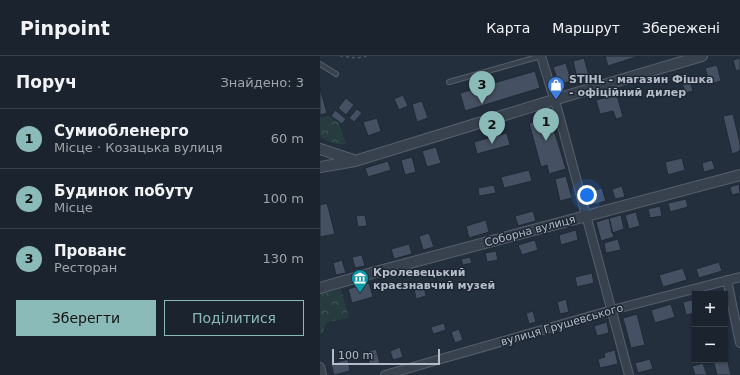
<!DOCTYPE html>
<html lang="uk">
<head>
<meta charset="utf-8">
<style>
	:root { --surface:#1b232e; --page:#282f3a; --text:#f1f3f6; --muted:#a0a4aa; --line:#39404a; --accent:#8bbbb9 }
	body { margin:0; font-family:"DejaVu Sans",sans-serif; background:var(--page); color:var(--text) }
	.controls { position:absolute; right:12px; bottom:12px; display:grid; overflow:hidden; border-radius:0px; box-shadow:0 1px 3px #0004 }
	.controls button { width:36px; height:36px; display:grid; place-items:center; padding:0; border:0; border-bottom:1px solid var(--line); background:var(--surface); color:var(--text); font:20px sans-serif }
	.scale { position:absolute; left:12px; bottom:10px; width:108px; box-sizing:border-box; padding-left:4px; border:2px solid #b4bcc9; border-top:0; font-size:11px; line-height:14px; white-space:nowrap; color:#b4bcc9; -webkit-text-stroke:3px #1d2633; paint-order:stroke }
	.you { position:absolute; left:267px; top:139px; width:14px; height:14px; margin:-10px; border:3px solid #fff; border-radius:50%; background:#1a73e8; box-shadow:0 0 0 6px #1a73e833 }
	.badge { display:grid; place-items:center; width:26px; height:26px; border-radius:50%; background:var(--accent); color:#111; font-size:13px; font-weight:700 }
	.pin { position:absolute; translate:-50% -33px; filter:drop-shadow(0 1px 2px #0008) }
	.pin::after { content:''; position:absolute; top:21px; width:14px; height:12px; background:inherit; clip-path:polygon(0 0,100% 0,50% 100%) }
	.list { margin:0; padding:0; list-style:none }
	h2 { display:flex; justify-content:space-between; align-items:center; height:52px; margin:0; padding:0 16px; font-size:17px }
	h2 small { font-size:13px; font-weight:400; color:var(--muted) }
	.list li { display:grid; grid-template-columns:26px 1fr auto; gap:12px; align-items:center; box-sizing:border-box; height:60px; padding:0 16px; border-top:1px solid var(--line) }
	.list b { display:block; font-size:15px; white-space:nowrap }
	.list p { margin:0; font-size:13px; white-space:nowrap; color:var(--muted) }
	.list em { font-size:13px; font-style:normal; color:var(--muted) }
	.actions { display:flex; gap:8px; padding:12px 16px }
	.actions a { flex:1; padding:9px 0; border:1px solid var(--accent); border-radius:0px; text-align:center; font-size:14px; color:var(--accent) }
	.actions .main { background:var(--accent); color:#111 }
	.map { position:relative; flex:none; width:420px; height:319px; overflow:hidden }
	header { display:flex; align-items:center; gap:24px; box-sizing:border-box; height:56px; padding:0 20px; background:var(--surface); border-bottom:1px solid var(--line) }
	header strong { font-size:19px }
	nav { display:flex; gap:22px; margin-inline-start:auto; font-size:14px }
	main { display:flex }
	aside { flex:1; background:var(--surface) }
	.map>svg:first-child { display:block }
	.park { fill:url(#park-crowns) }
	.building { fill:#455162; stroke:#1f2835 }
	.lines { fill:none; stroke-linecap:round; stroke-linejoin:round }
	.service-casing { stroke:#565f6c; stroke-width:6 }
	.minor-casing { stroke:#565f6c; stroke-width:10 }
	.tertiary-casing { stroke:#565f6c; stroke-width:12 }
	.path { stroke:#44595c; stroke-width:1.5; stroke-dasharray:3 3; stroke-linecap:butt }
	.service { stroke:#38414e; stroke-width:4 }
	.minor { stroke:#38414e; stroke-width:8 }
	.tertiary { stroke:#38414e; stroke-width:10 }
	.labels { text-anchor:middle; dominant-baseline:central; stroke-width:3; stroke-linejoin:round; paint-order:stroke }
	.poi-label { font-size:11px; font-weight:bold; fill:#b4bcc9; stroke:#1d2633; text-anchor:start }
	.street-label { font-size:11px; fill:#b4bcc9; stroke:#1d2633 }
</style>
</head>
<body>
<header>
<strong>Pinpoint</strong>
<nav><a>Карта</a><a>Маршрут</a><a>Збережені</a></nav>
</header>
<main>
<aside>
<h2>Поруч<small>Знайдено: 3</small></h2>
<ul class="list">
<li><span class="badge">1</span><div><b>Сумиобленерго</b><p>Місце · Козацька вулиця</p></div><em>60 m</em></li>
<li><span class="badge">2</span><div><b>Будинок побуту</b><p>Місце</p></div><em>100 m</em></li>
<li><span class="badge">3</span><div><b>Прованс</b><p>Ресторан</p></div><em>130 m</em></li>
</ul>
<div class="actions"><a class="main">Зберегти</a><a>Поділитися</a></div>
</aside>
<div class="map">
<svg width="420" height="319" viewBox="0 0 420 319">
	<defs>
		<pattern id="park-crowns" width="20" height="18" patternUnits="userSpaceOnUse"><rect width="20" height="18" fill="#263c3f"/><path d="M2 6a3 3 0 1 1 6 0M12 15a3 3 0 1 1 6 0" fill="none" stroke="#435659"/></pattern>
	</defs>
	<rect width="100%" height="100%" fill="#242f3e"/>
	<path class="park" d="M9,60L19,67L26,88C17,89 7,86 0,80V62Z
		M21,233L29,262L7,266L2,278H0V239Z"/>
	<path class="building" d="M285,0H319L288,10Z
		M264,2L269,19L257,22L253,5Z
		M420,2V14L416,15L413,4Z
		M246,7L251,25L239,29L233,11Z
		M397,9L401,25L390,28L385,12Z
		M215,15L220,32L145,55L140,37Z
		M367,16L373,35L365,37L360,19Z
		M0,32L7,57L0,59Z
		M83,39L88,50L79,54L74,43Z
		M297,39L303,61L296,63L293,55L280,58L276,44Z
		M26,42L34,49L26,59L18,52Z
		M102,45L108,62L97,66L92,48Z
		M37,53L42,57L34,66L29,62Z
		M15,54L26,63L22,68L11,60Z
		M413,58L420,87V95L412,98L403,60Z
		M230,61L246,113L229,118L227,109L221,111L209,67Z
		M57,62L61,75L48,80L43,66Z
		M187,77L190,89L157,98L154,86Z
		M116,91L121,107L107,111L102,95Z
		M92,101L96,116L85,119L81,104Z
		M362,102L365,114L348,119L345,106Z
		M392,104L395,113L384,116L382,107Z
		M68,105L71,114L48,121L45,112Z
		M209,114L212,125L184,132L181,121Z
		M246,120L252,142L240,145L235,123Z
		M419,128L420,137L412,139L410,131Z
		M174,129L176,137L159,140L158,132Z
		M302,130L305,141L295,143L292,133Z
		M282,132L286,145L271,149L268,137Z
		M366,143L368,151L350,156L348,147Z
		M7,147L15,178L0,181V149Z
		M340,150L342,160L330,162L328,153Z
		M213,155L216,165L198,170L195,160Z
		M316,156L320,170L309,173L305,159Z
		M45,159L47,170L38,171L36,160Z
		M301,159L304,173L292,177L289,162Z
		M289,162L294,181L281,185L276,166Z
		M166,164L169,176L149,182L146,170Z
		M256,174L258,184L241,189L239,179Z
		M109,177L114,191L103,194L99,180Z
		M298,183L301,194L286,197L284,187Z
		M215,184L218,194L202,199L198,189Z
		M89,188L92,198L74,203L71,193Z
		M176,195L178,204L167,206L165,197Z
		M42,199L45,210L35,212L32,201Z
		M150,201L152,207L143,209L141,203Z
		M22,204L26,217L16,219L13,207Z
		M399,206L402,215L379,222L376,213Z
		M363,212L367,224L343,231L339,219Z
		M272,217L274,227L257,231L255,221Z
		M103,225L106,240L96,243L93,228Z
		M49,227L53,241L32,247L28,233Z
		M404,235L408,248L405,249V238H393Z
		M246,243L249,256L240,258L237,246Z
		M375,243V257L366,259L363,246Z
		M351,248L355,261L335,267L331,254Z
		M213,255L216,266L209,268L206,257Z
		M317,258L325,289L311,292L303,262Z
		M287,266L289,277L277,280L274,270Z
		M124,267L126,274L113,278L111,271Z
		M139,273L143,284L135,287L131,276Z
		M80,291L83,301L73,304L70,295Z
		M56,293L60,307L50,310L46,296Z
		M295,294L298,308L280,312L278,303L285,301L284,297Z
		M405,294L411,319H397L393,304H405Z
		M28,303L30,315L14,319L11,308Z
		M330,303L333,313L318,317L315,307Z
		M383,307L387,319H375L372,310Z"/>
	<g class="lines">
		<g class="service-casing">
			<path id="service" d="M0,8L16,18
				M129,26L221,0"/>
		</g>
		<g class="minor-casing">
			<path id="minor" d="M221,0L238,55L309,319
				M407,224L420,287
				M0,311L2,319
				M65,319L292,254L420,221"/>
		</g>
		<g class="tertiary-casing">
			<path id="tertiary" d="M0,93L33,104
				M0,111L35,105L253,38L382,0
				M0,232L52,217L420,119"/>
		</g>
		<path class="path" d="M20,0L37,2L47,0"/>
		<use href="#service" class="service"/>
		<use href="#minor" class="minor"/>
		<use href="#tertiary" class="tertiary"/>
	</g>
	<defs>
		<g id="shop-pin" transform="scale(0.9)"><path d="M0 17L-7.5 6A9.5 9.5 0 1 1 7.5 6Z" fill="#3f7fe0" stroke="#1d2633"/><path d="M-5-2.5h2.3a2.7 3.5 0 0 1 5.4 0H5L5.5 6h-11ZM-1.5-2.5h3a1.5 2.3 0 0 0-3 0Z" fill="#fff"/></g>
		<g id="museum-pin" transform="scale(0.9)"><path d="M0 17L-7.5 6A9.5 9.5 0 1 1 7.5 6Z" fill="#0f9aa8" stroke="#1d2633"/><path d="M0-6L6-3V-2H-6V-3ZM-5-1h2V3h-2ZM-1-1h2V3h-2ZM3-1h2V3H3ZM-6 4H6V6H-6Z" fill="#fff"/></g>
	</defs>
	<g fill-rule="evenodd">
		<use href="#shop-pin" x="236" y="29"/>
		<use href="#museum-pin" x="40" y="222"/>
	</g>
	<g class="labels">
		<g class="poi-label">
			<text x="249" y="23">STIHL - магазин Фішка<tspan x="249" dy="13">- офіційний дилер</tspan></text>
			<text x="53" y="216">Кролевецький<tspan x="53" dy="13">краєзнавчий музей</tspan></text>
		</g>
		<g class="street-label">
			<text transform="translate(210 175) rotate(-15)">Соборна вулиця</text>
			<text transform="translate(242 269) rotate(-16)">вулиця Грушевського</text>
		</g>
	</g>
</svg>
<div class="controls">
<button>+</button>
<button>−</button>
</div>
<div class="scale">100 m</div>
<div class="you"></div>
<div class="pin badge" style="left:226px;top:85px">1</div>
<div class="pin badge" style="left:172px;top:88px">2</div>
<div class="pin badge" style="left:162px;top:48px">3</div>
</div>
</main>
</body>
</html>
